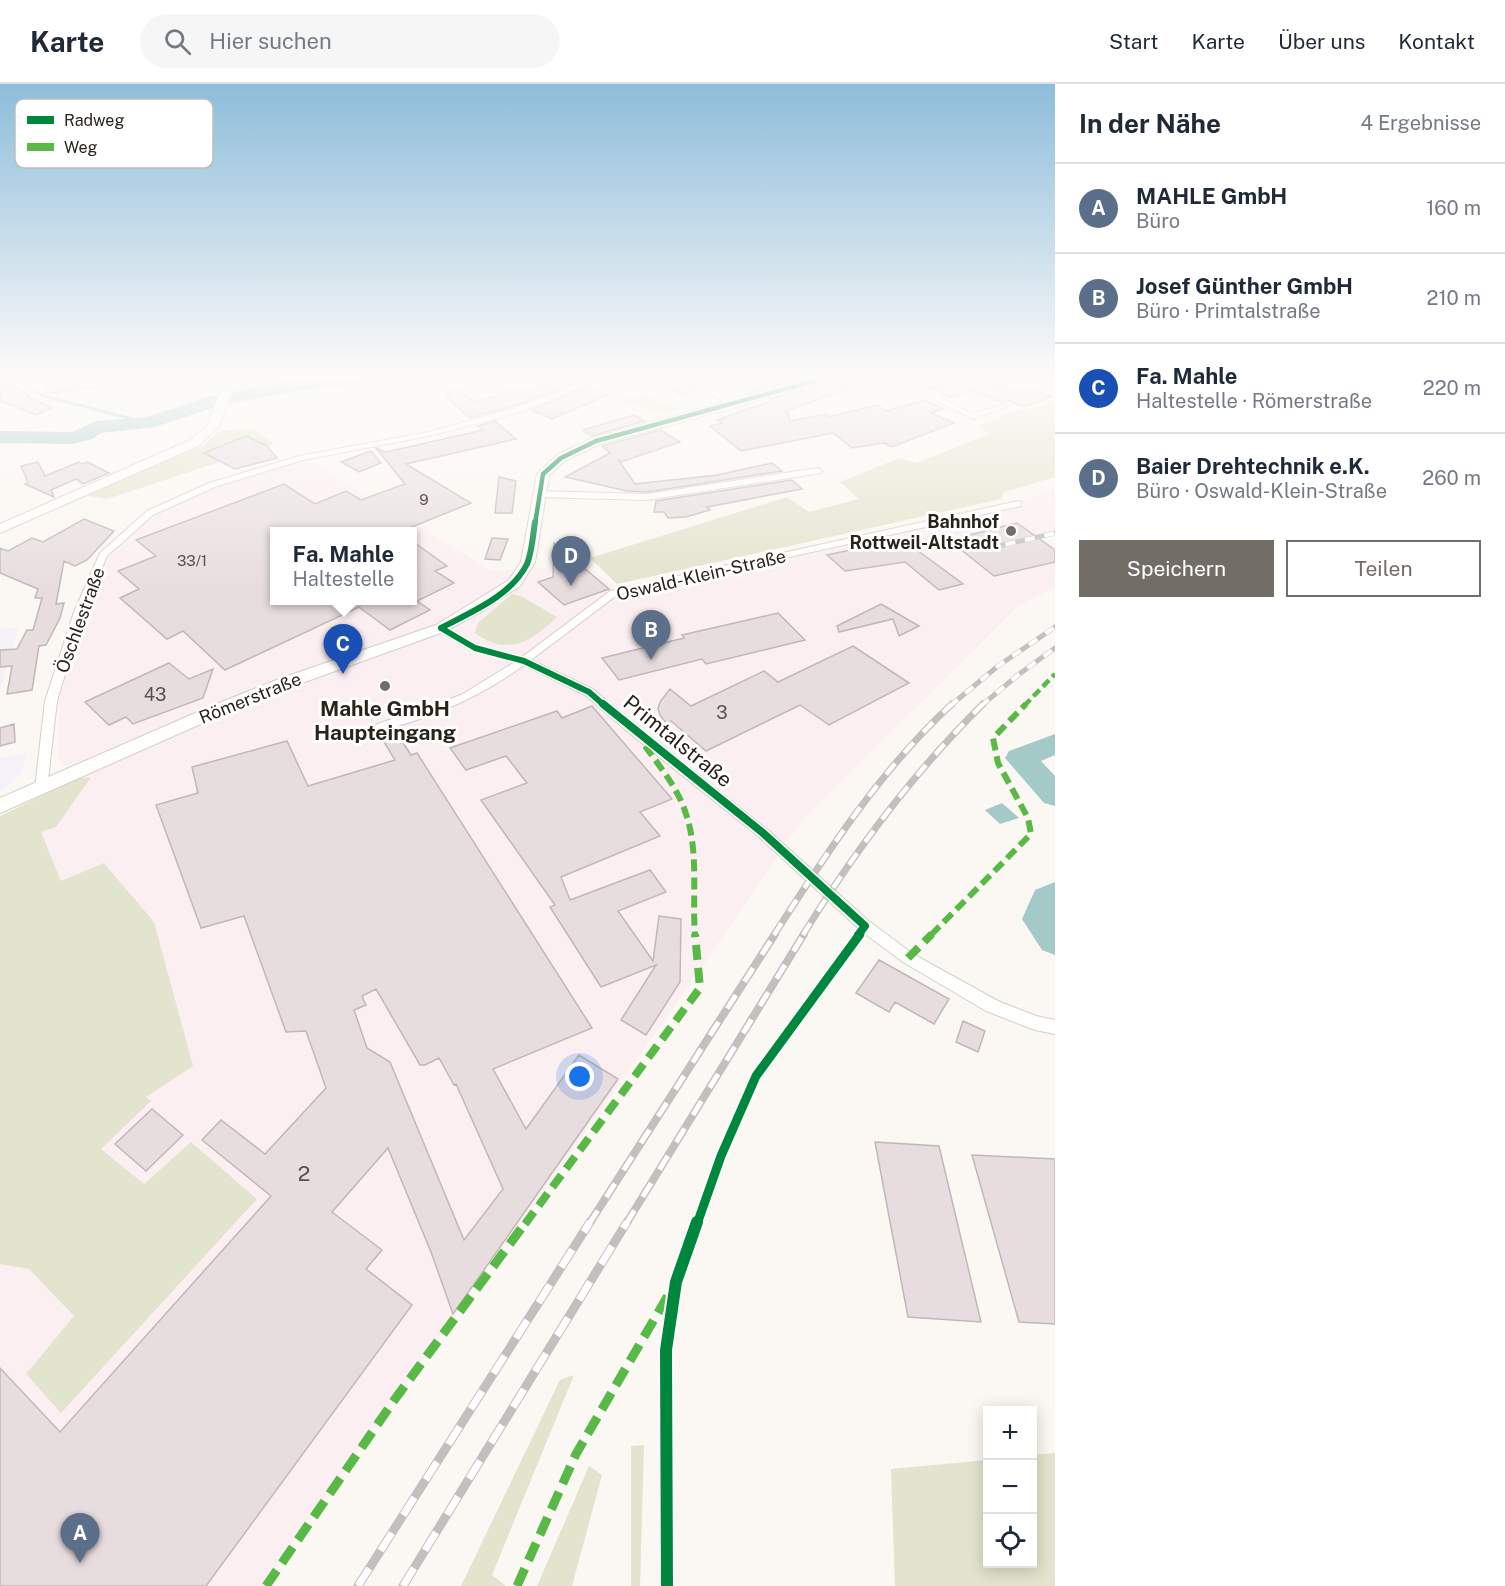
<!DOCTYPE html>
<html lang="de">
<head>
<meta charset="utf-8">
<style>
	:root { --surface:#fff; --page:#f6f6f7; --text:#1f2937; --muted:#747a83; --line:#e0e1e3; --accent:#726d65 }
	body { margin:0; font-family:"Public Sans",sans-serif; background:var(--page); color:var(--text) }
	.controls { position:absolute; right:18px; bottom:18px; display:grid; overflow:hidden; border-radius:0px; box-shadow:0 3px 15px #0003 }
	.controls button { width:54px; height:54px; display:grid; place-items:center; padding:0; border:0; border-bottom:2px solid var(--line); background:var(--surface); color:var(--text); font:30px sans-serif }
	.you { position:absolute; left:580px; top:993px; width:21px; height:21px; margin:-15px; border:4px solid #fff; border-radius:50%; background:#1a73e8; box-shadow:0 0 0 9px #1a73e833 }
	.badge { display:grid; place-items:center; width:39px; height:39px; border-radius:50%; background:var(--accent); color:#fff; font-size:20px; font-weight:700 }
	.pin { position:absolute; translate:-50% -50px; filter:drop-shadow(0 2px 3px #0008) }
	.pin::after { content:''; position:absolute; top:32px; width:21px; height:18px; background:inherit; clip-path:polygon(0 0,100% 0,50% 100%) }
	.popup { position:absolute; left:270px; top:443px; width:147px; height:78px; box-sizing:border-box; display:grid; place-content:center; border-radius:0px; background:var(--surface); filter:drop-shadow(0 2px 4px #0005); font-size:20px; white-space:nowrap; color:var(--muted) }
	.popup b { font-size:22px; color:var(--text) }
	.popup::after { content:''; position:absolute; left:50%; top:100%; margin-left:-12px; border:12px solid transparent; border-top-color:var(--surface) }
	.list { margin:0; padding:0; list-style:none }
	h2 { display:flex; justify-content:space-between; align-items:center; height:78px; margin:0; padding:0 24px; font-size:26px }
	h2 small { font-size:20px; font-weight:400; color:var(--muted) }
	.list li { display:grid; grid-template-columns:39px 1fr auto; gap:18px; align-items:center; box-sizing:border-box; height:90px; padding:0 24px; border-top:2px solid var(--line) }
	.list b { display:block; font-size:22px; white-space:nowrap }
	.list p { margin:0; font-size:20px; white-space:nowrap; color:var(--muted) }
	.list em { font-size:20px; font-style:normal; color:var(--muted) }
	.actions { display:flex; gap:12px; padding:18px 24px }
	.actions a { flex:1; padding:14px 0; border:2px solid var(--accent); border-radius:0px; text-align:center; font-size:21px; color:var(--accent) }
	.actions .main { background:var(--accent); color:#fff }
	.icon { flex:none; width:33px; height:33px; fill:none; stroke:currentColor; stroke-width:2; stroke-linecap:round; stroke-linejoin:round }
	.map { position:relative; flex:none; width:1055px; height:1502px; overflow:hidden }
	header { display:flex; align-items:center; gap:36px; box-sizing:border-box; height:84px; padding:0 30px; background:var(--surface); border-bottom:2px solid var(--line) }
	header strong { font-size:28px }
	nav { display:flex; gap:33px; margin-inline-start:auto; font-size:21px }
	.search { width:420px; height:54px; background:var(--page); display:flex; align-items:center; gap:15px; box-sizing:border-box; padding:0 21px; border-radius:33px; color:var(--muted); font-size:22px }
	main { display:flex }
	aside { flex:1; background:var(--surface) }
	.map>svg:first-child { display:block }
	.commercial { fill:#f6f1f8 }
	.industrial { fill:#fceff1; fill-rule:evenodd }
	.green { fill:#e2e4cd }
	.water { fill:#a4cac8 }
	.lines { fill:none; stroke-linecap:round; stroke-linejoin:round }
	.stream { stroke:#a4cac8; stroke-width:3 }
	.river { fill:#a4cac8; fill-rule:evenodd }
	.building { fill:#e8ddde; stroke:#c0b8b8; stroke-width:1.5; fill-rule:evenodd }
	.street-casing { stroke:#d4cfc8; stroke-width:2 }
	.secondary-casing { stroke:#d4cfc8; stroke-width:2 }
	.street { fill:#fefefd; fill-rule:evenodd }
	.secondary { fill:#fefefd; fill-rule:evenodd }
	.rail-far3-casing { stroke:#c1c0be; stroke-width:5 }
	.rail-far2-casing { stroke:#c1c0be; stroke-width:7 }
	.rail-far1-casing { stroke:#c1c0be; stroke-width:8 }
	.rail-casing { stroke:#c1c0be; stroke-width:9 }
	.rail-far3 { stroke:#fff; stroke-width:4; stroke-dasharray:10; stroke-linecap:butt }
	.rail-far2 { stroke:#fff; stroke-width:4.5; stroke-dasharray:14; stroke-linecap:butt }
	.rail-far1 { stroke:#fff; stroke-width:5; stroke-dasharray:16; stroke-linecap:butt }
	.rail { stroke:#fff; stroke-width:7; stroke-dasharray:21; stroke-linecap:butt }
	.quiet-far3 { stroke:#58b947; stroke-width:4.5; stroke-dasharray:9 4.5; stroke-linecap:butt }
	.quiet-far2 { stroke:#58b947; stroke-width:6; stroke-dasharray:12 6; stroke-linecap:butt }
	.quiet-far1 { stroke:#58b947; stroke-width:8; stroke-dasharray:15 8; stroke-linecap:butt }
	.quiet { stroke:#58b947; stroke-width:9; stroke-dasharray:19 9; stroke-linecap:butt }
	.cycleway-far4-casing { stroke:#fff; stroke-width:7 }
	.cycleway-far3-casing { stroke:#fff; stroke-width:9 }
	.cycleway-far2-casing { stroke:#fff; stroke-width:11 }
	.cycleway-far1-casing { stroke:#fff; stroke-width:13 }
	.cycleway-casing { stroke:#fff; stroke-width:16 }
	.cycleway-far4 { stroke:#00873e; stroke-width:4.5 }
	.cycleway-far3 { stroke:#00873e; stroke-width:6 }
	.cycleway-far2 { stroke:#00873e; stroke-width:8 }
	.cycleway-far1 { stroke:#00873e; stroke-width:9 }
	.cycleway { stroke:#00873e; stroke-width:12 }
	.poi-dot { fill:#726d65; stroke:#fff; stroke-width:2 }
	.labels { text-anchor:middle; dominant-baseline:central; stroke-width:6; stroke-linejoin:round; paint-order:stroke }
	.far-number-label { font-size:15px; fill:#58524a }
	.far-poi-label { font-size:18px; font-weight:bold; fill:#282319; stroke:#fff; text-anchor:end }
	.far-street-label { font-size:18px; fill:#282319; stroke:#fff }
	.number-label { font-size:18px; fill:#58524a }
	.poi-label { font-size:21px; font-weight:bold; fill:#282319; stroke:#fff }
	.street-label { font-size:21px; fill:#282319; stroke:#fff }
	.near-number-label { font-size:21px; fill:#58524a }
	.key { fill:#fff; stroke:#bebdba; stroke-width:1.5 }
	.key-label { font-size:16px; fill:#282319 }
</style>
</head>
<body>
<header>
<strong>Karte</strong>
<div class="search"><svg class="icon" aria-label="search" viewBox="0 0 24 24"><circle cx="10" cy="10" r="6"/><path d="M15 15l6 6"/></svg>Hier suchen</div>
<nav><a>Start</a><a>Karte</a><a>Über uns</a><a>Kontakt</a></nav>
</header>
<main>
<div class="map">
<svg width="1055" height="1502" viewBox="0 0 1055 1502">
	<rect width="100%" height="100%" fill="#fbf7f2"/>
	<path class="commercial" d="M18,544L0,606V545Z
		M27,669L22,688L0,708V675Z"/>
	<path class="industrial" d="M308,376L492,487L586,482L617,504L1034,413L1055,404V449L1035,457L1055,470V503L1017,523L804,734L688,903L262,1502H0V742L78,703L59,673V615L85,526L110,472L153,430L211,405ZM274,448H412V516H274Z"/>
	<path class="green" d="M645,310L678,326L666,330L619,317Z
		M1055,317V393L1004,408L1001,415L617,500L590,474L787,413L809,428L859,415L840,398L899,374L916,379L989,350L978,342L1018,325L1024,327Z
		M245,345L257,347L274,360L107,415L85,411L204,361L219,347Z
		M512,510L521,512L557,533C531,558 508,573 475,549L478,539Z
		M91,693L56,743L41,748L61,797L104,779L154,838L193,982L146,1013L151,1017L101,1065L144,1100L191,1058L257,1115L61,1329L26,1290L74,1232L29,1185L0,1180V732L76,695Z
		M574,1291L492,1491L506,1502H461L560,1296Z
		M644,1361L640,1502H631V1362Z
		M1055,1369V1502H895L891,1385L987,1376L988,1480H1032L1033,1371Z
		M589,1382L602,1391L572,1502H537Z"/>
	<path class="water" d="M1002,719L1019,734L1000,740L985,726Z"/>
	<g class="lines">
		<path class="stream" d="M29,294L31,304L44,312L148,339"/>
		<path class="river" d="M301,294H382L379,298L373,299L301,306L222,321L155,343L101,349L92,355L72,360L0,359V347L72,348L96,337L146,333L211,312Z
			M409,294H474L471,298L465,299H418L412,298Z
			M1055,650V671L1041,677L1055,692V722L1044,719L1005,674L1009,667Z
			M1055,798V871L1042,866L1022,835L1035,806Z"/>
	</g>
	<path class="building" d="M0,294L31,312L27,313L52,324L36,331L0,317Z
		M45,294H97V303L46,310Z
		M563,294L576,298L517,321L470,334L446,313L454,304L476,318L514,306L519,310Z
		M649,294H678L697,306L681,311Z
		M726,294H801L755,307Z
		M832,294L870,296L787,327L790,337L827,330L828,333L877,321L886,327L925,316L944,325L931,329L954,339L892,363L884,359L852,364L833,349L741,367L710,342L722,339L717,336L773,316L771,315Z
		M945,294H1001V298L995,300L1014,307L1026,303L1051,313L1023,323L1010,317L1001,318L973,307L951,313L930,304L953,298Z
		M588,303L608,311L552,335L531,326Z
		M634,331L645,337L591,352L583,346Z
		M495,337L516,355L406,380L471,419L402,447H274V516H412V457L447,482L435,487L454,499L417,517L430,526L390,546L359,523L225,586L183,547L167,555L120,514L139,505L118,487L156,472L136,456L284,400L315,420L346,407L361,416L405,400L376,364L386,368L430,358L483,346L478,342Z
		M660,346L680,358L621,378L618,375L635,400L717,391L772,379L782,387L647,408L627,407L565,393L610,369L602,362Z
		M246,352L267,362L277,374L235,385L204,369Z
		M371,367L381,379L359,388L341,378Z
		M38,378L45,392L79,378L82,380L88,378L109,389L83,400L76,395L51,406L54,413L25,400L28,398L21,382Z
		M499,393L516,397L512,429H495Z
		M792,396L802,405L707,423L710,426L686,433L668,434L664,428H654L656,417Z
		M84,435L114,447L87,476L75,482L64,477L56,520L64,519L60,534L46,561L39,562L32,606L7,610L12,582L0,583V566L17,565L27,546H33L42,514H35L38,505L0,489V464L8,467L32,454L43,458Z
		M1017,439L1055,466V478L994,492L949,456Z
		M492,454L508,455L500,476L485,475Z
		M902,455L963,500L939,506L905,478L845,487L827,471Z
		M554,459L609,505L564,521L538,498L553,493Z
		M881,520L919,542L899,552L893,535L839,548L837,542Z
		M778,529L805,556L706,580L702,575L619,596L602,574L684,554L682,551Z
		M853,562L909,599L829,641L800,621L706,667L671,637L666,639L660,631L658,625L660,618L670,605L691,622L764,587L778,598Z
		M169,579L189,595L213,585L203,614L133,640L126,633L109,641L85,618Z
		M592,622L672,715L640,728L660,752L561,793L570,816L650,786L666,808L618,827L653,877L659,832L681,835L680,898L646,951L621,936L656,881L601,903L550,823L555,821L481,716L527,699L506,672L466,686L450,664L557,627L562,634Z
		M14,640L15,658L0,662V644Z
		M396,648L411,671L417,669L592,944L493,985L526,1045L579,971L618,995L453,1230L431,1168L388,1064L332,1128L382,1166L366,1185L412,1221L206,1502H0V1284L60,1348L271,1112L202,1056L221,1036L265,1070L326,1004L306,947L286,948L244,832L201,844L156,721L198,709L192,683L287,657L308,702L395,676L381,653ZM376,905L420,981H425L439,974L454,1001L456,1000L503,1105L464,1156L390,978L367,964L354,926L366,921L362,912Z
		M879,876L949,915L934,940L895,918L889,928L856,909Z
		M963,937L985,947L978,968L956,958Z
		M152,1025L183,1051L146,1087L115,1060Z
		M875,1058L939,1062L981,1238L908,1233Z
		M972,1071L1055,1075V1240L1019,1238Z"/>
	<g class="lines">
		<g class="street-casing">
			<path id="street" d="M593,294H604L518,329L429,352L303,376L215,403L153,431L107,472L84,528L57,617L47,704L46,707H36L35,704L45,617L74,528L100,469L147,427L209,399L299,372L428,348L512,325Z
				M891,294H901L973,330L1004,320L1008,322L973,335Z
				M818,384L822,387L821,389L647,416L538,413L534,410L538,407L647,410Z
				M1018,417L1021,418V422L617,511L531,576L593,605L642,647L768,746L870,838L913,870L998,917L1036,932L1055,936V950L1035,946L986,927L903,878L860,846L758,752L634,653L585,611L524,581C479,614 435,632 381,647L375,643L377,640L461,611L515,578L471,566L437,546V542H445L479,562L522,573L610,507Z"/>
		</g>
		<g class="secondary-casing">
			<path id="secondary" d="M226,294H237L218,344L198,362L0,449V440L190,356L207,342Z
				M680,294H694L736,315L811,294H830L741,322L600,360L565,377L549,391L535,478L520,502L484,526L446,547L291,603L221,631L0,729V714L209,623L279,595L436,541L509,496L521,478L537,390L557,371L592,354L725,318Z"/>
		</g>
		<use href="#street" class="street"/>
		<use href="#secondary" class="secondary"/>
		<g class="rail-far3-casing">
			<path id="rail-far3" d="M986,465L1055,449
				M950,622L998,582L1055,543
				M981,622L1018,591L1055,564"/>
		</g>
		<g class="rail-far2-casing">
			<path id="rail-far2" d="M774,851C826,770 880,686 952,620
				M803,851C854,768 913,689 983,620"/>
		</g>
		<g class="rail-far1-casing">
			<path id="rail-far1" d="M589,1140L775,850
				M626,1140L804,850"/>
		</g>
		<g class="rail-casing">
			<path id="rail" d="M358,1502L590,1138
				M403,1502L627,1138"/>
		</g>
		<use href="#rail-far3" class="rail-far3"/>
		<use href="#rail-far2" class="rail-far2"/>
		<use href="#rail-far1" class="rail-far1"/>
		<use href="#rail" class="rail"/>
		<path class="quiet-far3" d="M1024,622L1055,590"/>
		<path class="quiet-far2" d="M645,662C660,683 678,704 686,730C699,768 692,812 695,851
			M931,851L1031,750L1028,734L998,679L993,654L1026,620"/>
		<path class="quiet-far1" d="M908,874L932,850
			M525,1140L700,904L695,850"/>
		<path class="quiet" d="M266,1502L395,1315L526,1138
			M517,1502L576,1370L670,1208"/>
		<g class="cycleway-far4-casing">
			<path id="cycleway-far4" d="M535,440L543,390L561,374L596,357L825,294"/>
		</g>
		<g class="cycleway-far3-casing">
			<path id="cycleway-far3" d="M441,544L475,564L524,577L589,608L605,622
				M441,544C471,528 511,512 527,480C532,468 533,451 535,438"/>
		</g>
		<g class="cycleway-far2-casing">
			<path id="cycleway-far2" d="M603,620L763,749L865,842L858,851"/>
		</g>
		<g class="cycleway-far1-casing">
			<path id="cycleway-far1" d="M697,1140L721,1072L756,992L860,850"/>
		</g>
		<g class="cycleway-casing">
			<path id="cycleway" d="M667,1502L666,1266L676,1198L697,1138"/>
		</g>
		<use href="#cycleway-far4" class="cycleway-far4"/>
		<use href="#cycleway-far3" class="cycleway-far3"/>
		<use href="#cycleway-far2" class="cycleway-far2"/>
		<use href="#cycleway-far1" class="cycleway-far1"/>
		<use href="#cycleway" class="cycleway"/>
	</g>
	<linearGradient id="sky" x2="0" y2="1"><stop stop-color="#8dbddb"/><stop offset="0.58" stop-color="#fdfbf9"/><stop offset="1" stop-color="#fdfbf9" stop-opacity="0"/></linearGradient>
	<rect width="1055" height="505" fill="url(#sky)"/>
	<g class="poi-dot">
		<circle cx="1011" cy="447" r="6"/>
		<circle cx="385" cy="602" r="6"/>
	</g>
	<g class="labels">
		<g class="far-number-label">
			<text x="424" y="415">9</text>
			<text x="192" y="476">33/1</text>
		</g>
		<g class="far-poi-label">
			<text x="999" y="437">Bahnhof<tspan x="999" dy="21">Rottweil-Altstadt</tspan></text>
		</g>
		<g class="far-street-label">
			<text transform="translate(701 491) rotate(-13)">Oswald-Klein-Straße</text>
			<text transform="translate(80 536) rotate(-70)">Öschlestraße</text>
			<text transform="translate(250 614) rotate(-22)">Römerstraße</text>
		</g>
		<g class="number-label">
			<text x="155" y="610">43</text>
			<text x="722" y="628">3</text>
		</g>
		<g class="poi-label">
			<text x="385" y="624">Mahle GmbH<tspan x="385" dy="24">Haupteingang</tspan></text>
		</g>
		<g class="street-label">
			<text transform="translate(678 657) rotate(39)">Primtalstraße</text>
		</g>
		<g class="near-number-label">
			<text x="304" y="1089">2</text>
		</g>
	</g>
	<rect x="15" y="15" width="198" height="69" rx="9" class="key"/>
	<rect x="27" y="32" width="27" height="8" fill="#00873e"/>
	<rect x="27" y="59" width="27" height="8" fill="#58b947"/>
	<g class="key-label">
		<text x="64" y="42">Radweg</text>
		<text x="64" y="69">Weg</text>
	</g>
</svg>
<div class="controls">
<button>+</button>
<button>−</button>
<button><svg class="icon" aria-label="locate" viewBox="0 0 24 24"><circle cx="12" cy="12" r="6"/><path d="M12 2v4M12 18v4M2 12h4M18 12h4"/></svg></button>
</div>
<div class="you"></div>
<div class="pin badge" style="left:80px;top:1479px;background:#5c6f8a">A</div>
<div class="pin badge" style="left:651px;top:576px;background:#5c6f8a">B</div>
<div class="pin badge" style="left:343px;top:590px;background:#1a4fb4">C</div>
<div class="popup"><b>Fa. Mahle</b>Haltestelle</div>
<div class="pin badge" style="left:571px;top:502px;background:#5c6f8a">D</div>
</div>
<aside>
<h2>In der Nähe<small>4 Ergebnisse</small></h2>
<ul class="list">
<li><span class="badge" style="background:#5c6f8a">A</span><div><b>MAHLE GmbH</b><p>Büro</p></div><em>160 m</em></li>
<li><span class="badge" style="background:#5c6f8a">B</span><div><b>Josef Günther GmbH</b><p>Büro · Primtalstraße</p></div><em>210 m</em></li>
<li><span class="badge" style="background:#1a4fb4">C</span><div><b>Fa. Mahle</b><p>Haltestelle · Römerstraße</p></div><em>220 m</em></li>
<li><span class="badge" style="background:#5c6f8a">D</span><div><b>Baier Drehtechnik e.K.</b><p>Büro · Oswald-Klein-Straße</p></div><em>260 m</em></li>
</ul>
<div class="actions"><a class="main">Speichern</a><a>Teilen</a></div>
</aside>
</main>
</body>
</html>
